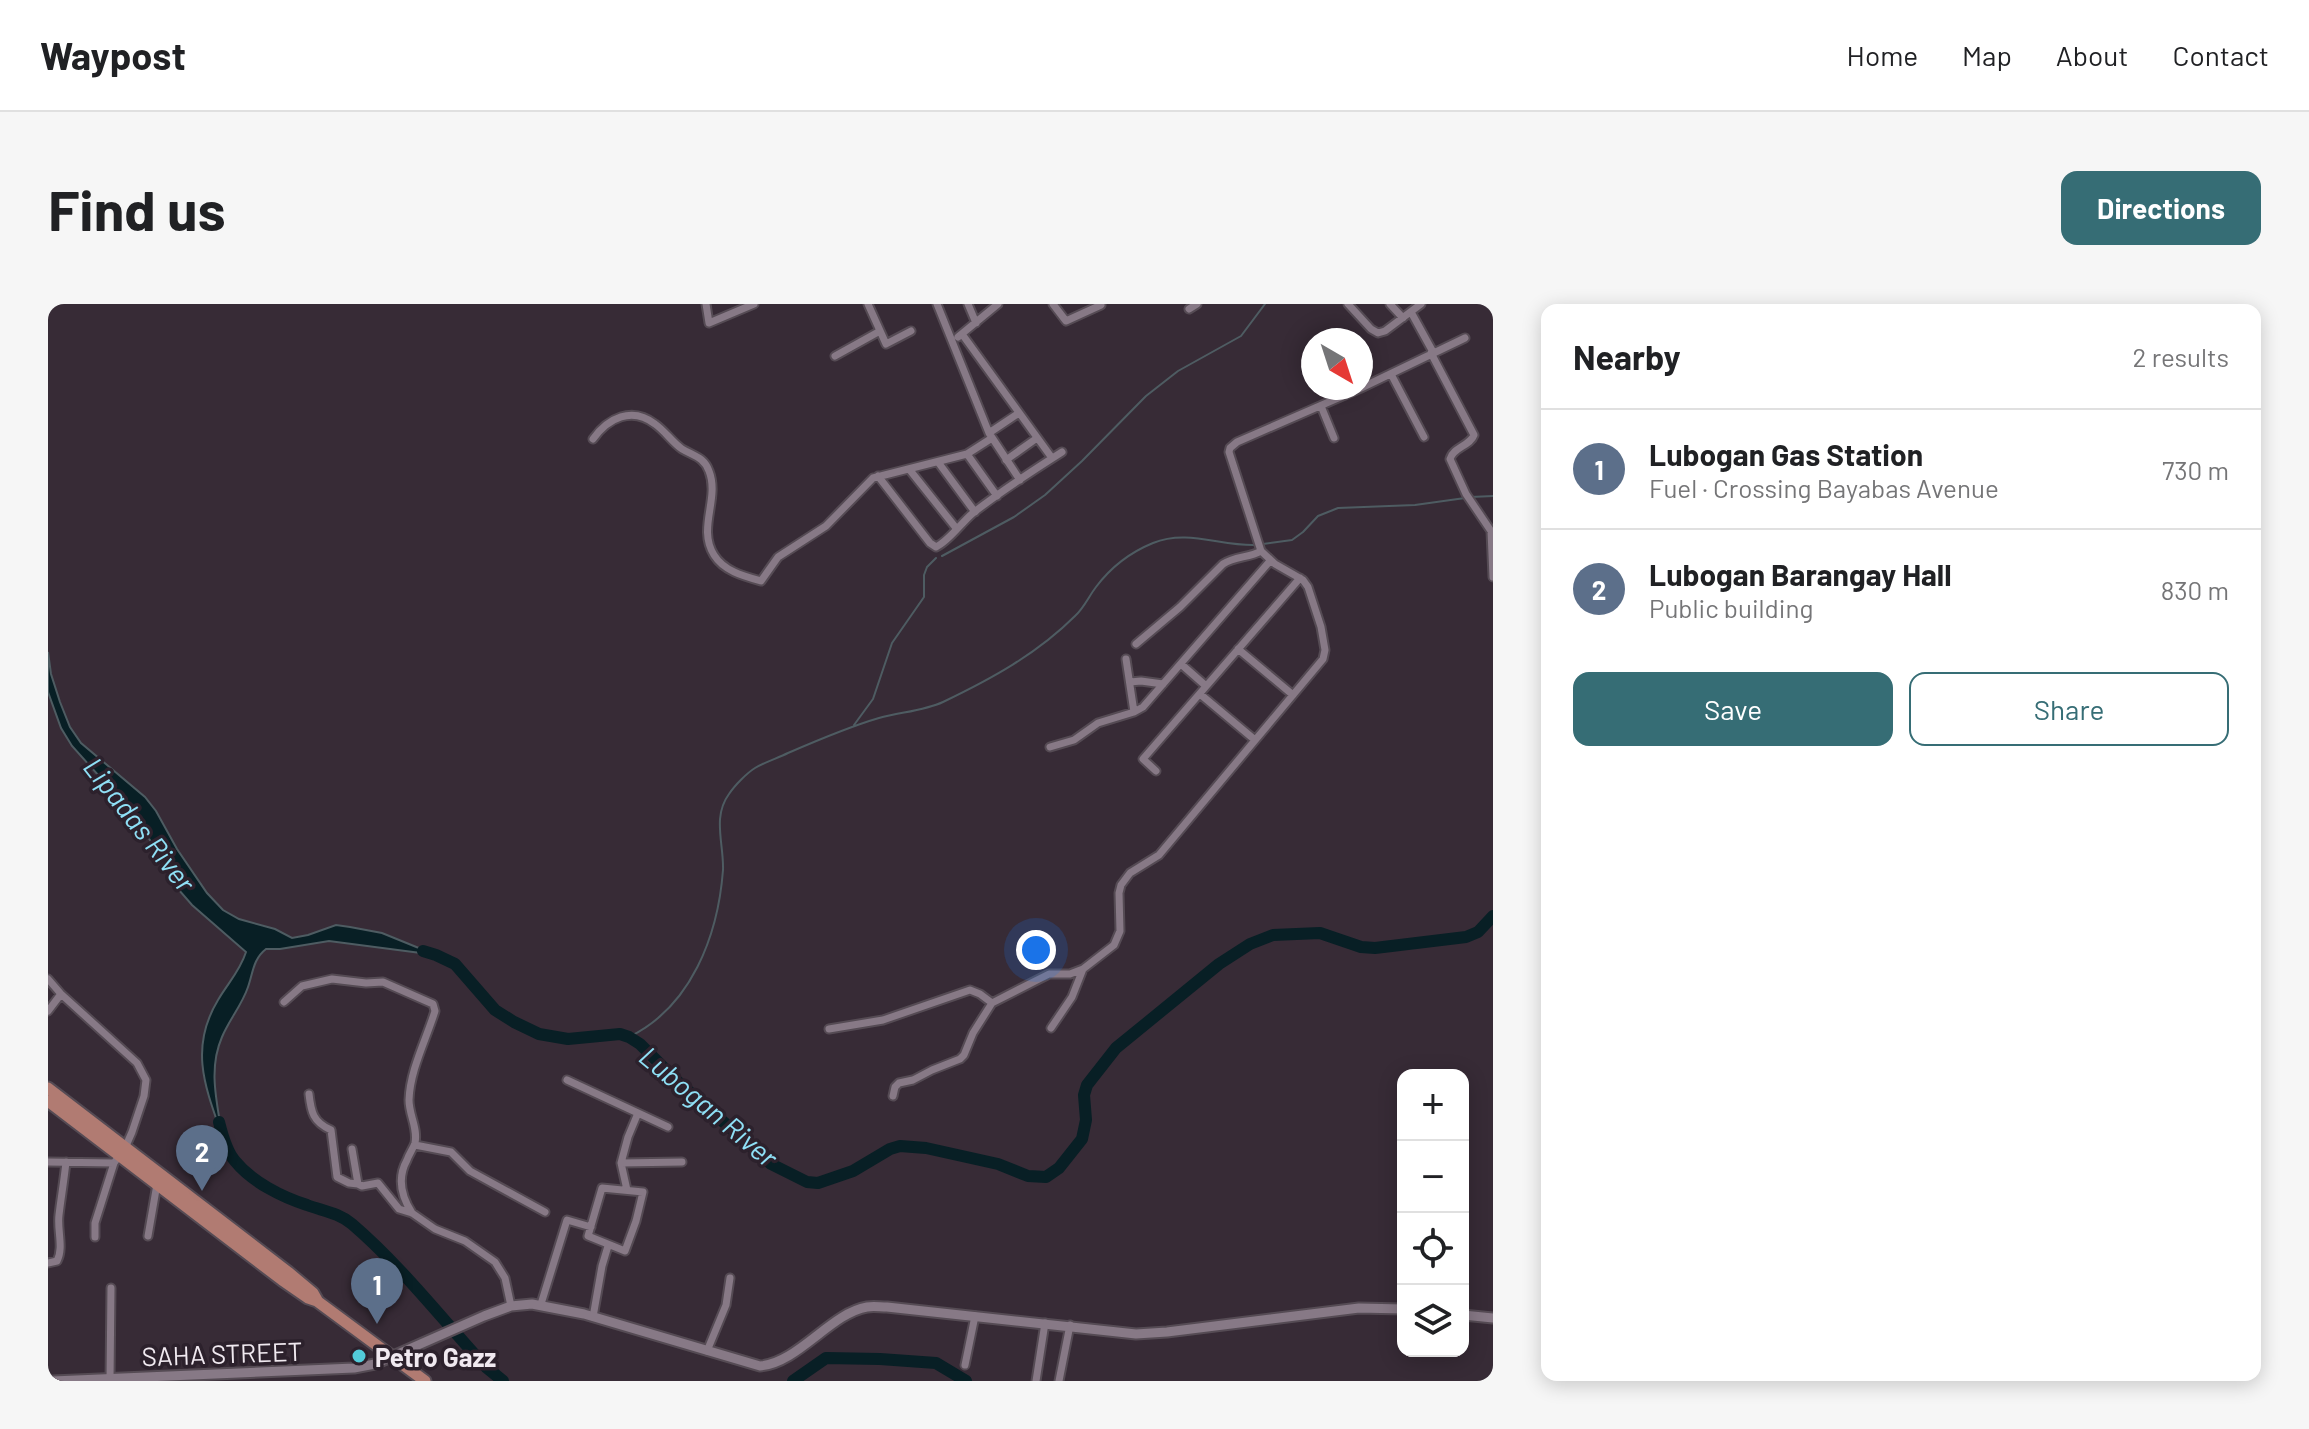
<!DOCTYPE html>
<html lang="en">
<head>
<meta charset="utf-8">
<style>
	:root { --surface:#fff; --page:#f6f6f6; --text:#202124; --muted:#757577; --line:#e0e0e0; --accent:#366d75 }
	body { margin:0; font-family:Barlow,sans-serif; background:var(--page); color:var(--text) }
	.controls { position:absolute; right:24px; bottom:24px; display:grid; overflow:hidden; border-radius:16px; box-shadow:0 4px 20px #0003 }
	.controls button { width:72px; height:72px; display:grid; place-items:center; padding:0; border:0; border-bottom:2px solid var(--line); background:var(--surface); color:var(--text); font:40px sans-serif }
	.compass { position:absolute; left:1253px; top:24px; width:72px; height:72px; border-radius:50%; background:var(--surface); box-shadow:0 4px 20px #0003; rotate:141deg }
	.you { position:absolute; left:988px; top:646px; width:28px; height:28px; margin:-20px; border:6px solid #fff; border-radius:50%; background:#1a73e8; box-shadow:0 0 0 12px #1a73e833 }
	.badge { display:grid; place-items:center; width:52px; height:52px; border-radius:50%; background:var(--accent); color:#fff; font-size:26px; font-weight:700 }
	.pin { position:absolute; translate:-50% -66px; filter:drop-shadow(0 2px 4px #0008) }
	.pin::after { content:''; position:absolute; top:42px; width:28px; height:24px; background:inherit; clip-path:polygon(0 0,100% 0,50% 100%) }
	.list { margin:0; padding:0; list-style:none }
	h2 { display:flex; justify-content:space-between; align-items:center; height:104px; margin:0; padding:0 32px; font-size:34px }
	h2 small { font-size:26px; font-weight:400; color:var(--muted) }
	.list li { display:grid; grid-template-columns:52px 1fr auto; gap:24px; align-items:center; box-sizing:border-box; height:120px; padding:0 32px; border-top:2px solid var(--line) }
	.list b { display:block; font-size:30px; white-space:nowrap }
	.list p { margin:0; font-size:26px; white-space:nowrap; color:var(--muted) }
	.list em { font-size:26px; font-style:normal; color:var(--muted) }
	.actions { display:flex; gap:16px; padding:24px 32px }
	.actions a { flex:1; padding:18px 0; border:2px solid var(--accent); border-radius:16px; text-align:center; font-size:28px; color:var(--accent) }
	.actions .main { background:var(--accent); color:#fff }
	.icon { flex:none; width:44px; height:44px; fill:none; stroke:currentColor; stroke-width:2; stroke-linecap:round; stroke-linejoin:round }
	.map { position:relative; flex:none; width:1445px; height:1077px; overflow:hidden; border-radius:16px }
	header { display:flex; align-items:center; gap:48px; box-sizing:border-box; height:112px; padding:0 40px; background:var(--surface); border-bottom:2px solid var(--line) }
	header strong { font-size:38px }
	nav { display:flex; gap:44px; margin-inline-start:auto; font-size:28px }
	.intro { display:flex; align-items:center; justify-content:space-between; box-sizing:border-box; height:192px; padding:0 48px }
	h1 { margin:0; font-size:56px }
	.button { padding:20px 36px; border-radius:16px; background:var(--accent); color:#fff; font-size:28px; font-weight:700 }
	main { display:flex; gap:48px; padding:0 48px }
	aside { flex:1; background:var(--surface); border-radius:16px; box-shadow:0 4px 20px #0003 }
	.map>svg:first-child { display:block }
	.water { fill:#081f25; stroke:#4e5c62; stroke-width:2 }
	.lines { fill:none; stroke-linecap:round; stroke-linejoin:round }
	.stream { stroke:#4e5c62; stroke-width:2 }
	.river { stroke:#081f25; stroke-width:12 }
	.minor-casing { stroke:#554b54; stroke-width:11 }
	.tertiary-casing { stroke:#554b54; stroke-width:13 }
	.primary-casing { stroke:#554b54; stroke-width:15 }
	.minor { stroke:#877986; stroke-width:7 }
	.tertiary { stroke:#877986; stroke-width:9 }
	.primary { stroke:#b17b72; stroke-width:11 }
	.poi-dot { fill:#52cbd9; stroke:#2c212c; stroke-width:3 }
	.labels { text-anchor:middle; dominant-baseline:central; stroke-width:7; stroke-linejoin:round; paint-order:stroke }
	.street-label { font-size:26px; fill:#f0e9f0; stroke:#2c212c }
	.poi-label { font-size:26px; font-weight:bold; fill:#f0e9f0; stroke:#2c212c; text-anchor:start }
	.water-label { font-size:28px; font-style:italic; fill:#8fe0f6; stroke:#2c212c }
</style>
</head>
<body>
<header>
<strong>Waypost</strong>
<nav><a>Home</a><a>Map</a><a>About</a><a>Contact</a></nav>
</header>
<div class="intro"><h1>Find us</h1><a class="button">Directions</a></div>
<main>
<div class="map">
<svg width="1445" height="1077" viewBox="0 0 1445 1077">
	<rect width="100%" height="100%" fill="#372b36"/>
	<path class="water" d="M0,348L3,370L12,398L22,423L33,439L97,493L108,507L129,545L159,589L175,606L191,615L227,625L244,634L260,631L288,621L302,623L334,629L388,651L281,637L232,645H218C205,655 205,669 200,683C194,701 181,716 174,733C160,765 169,798 174,831C157,783 141,744 170,696C180,679 192,667 198,648L144,601L130,585L95,524L78,502L24,442L13,424L0,388Z"/>
	<g class="lines">
		<path class="stream" d="M1423,193L1445,192
			M1215,240L1244,236L1255,228L1270,212L1290,204L1367,201L1417,194
			M894,252L966,213L997,191L1034,157L1098,92L1130,67L1193,32L1217,0
			M806,421L825,395L844,339L876,293V271L879,263L888,254
			M581,733C643,703 670,632 675,566C676,540 664,513 681,490C687,481 699,469 707,464C717,458 730,454 740,449C770,436 800,423 831,414C852,408 876,407 895,398C943,375 989,350 1027,312C1036,304 1041,292 1048,283C1063,263 1083,248 1105,239C1139,225 1172,242 1207,241"/>
		<path class="river" d="M375,647L388,651L407,660L447,706L466,718L491,730L520,735L572,730L581,733L592,740L629,777L723,860L759,878L770,879L805,867L842,845L852,842L878,844L950,860L980,872L998,873L1011,864L1034,835L1038,816L1036,791L1039,781L1068,744L1171,660L1202,640L1225,631L1272,629L1313,643L1327,644L1418,633L1430,628L1445,612
			M171,818C174,830 178,847 187,857C204,878 234,893 259,901C275,907 291,909 304,920C353,962 394,1015 438,1063L455,1077
			M745,1077L778,1054L832,1055L888,1059L918,1077"/>
		<g class="minor-casing">
			<path id="minor" d="M658,0L661,19L706,0
				M820,0L838,40L863,27
				M889,0L941,129L972,176
				M920,0L928,19
				M1005,0L1018,17L1053,1
				M1300,0L1323,25L1330,29L1337,27L1373,0
				M1342,0L1355,14
				M1141,5L1149,0
				M1363,8L1385,48
				M914,30L1004,154
				M910,33L950,0
				M1383,49L1426,131C1422,142 1405,143 1402,155L1418,190L1443,227L1445,273
				M787,52L832,27
				M1343,70L1376,133
				M1313,84L1417,34
				M1273,102L1286,134
				M941,129L971,109
				M545,135C560,114 584,102 607,120C617,127 624,138 634,145C646,152 656,153 661,167C672,195 649,224 666,251C676,267 695,272 713,277L730,253L778,222L825,174L919,150L944,134
				M919,150L949,192
				M958,156L989,134
				M890,158L927,208
				M861,165L908,224
				M830,172L882,239L888,243C901,237 913,219 925,209C953,187 984,167 1014,148
				M1088,340L1132,303L1175,260C1187,252 1201,254 1213,247
				M1190,345L1245,391
				M1078,355L1086,408
				M1133,360L1158,382
				M1082,378L1093,377L1115,380
				M1152,390L1207,436
				M1002,443L1026,436L1050,419L1086,408L1095,403L1222,257
				M1108,467L1095,455L1252,274
				M0,675L13,690L89,759L98,776L96,792L84,828L77,844L66,859L47,919V933
				M236,698L254,682L284,675L318,679L335,678L385,700L387,707C378,736 362,766 361,796C361,811 370,824 367,839C365,845 361,850 359,856C349,874 353,892 364,909
				M0,707L13,690
				M1003,724L1024,693L1035,665
				M781,725L835,716L922,686L932,690L944,699
				M519,776L620,823
				M261,790C263,808 265,818 283,826L289,873L301,879L310,880
				M845,792L847,783L851,779L865,776L884,766L912,755L916,751L925,729L944,699L1001,670H1022L1035,665L1066,641L1072,627L1071,589L1073,581L1082,569L1111,551L1275,355L1277,346L1273,323L1260,283L1255,276L1227,260L1213,247L1181,148L1182,144L1189,138L1313,84
				M367,841L403,848L422,867L497,908
				M304,845L310,880L314,882L330,879L351,905L364,909L387,925L417,937L447,958L457,974L463,1002
				M0,858L66,859
				M573,859L634,858
				M554,884L595,888L588,917L577,947L540,932Z
				M579,886L573,859L580,833L590,809
				M100,932L109,880
				M0,959L9,957C16,944 9,926 11,911C13,894 16,877 18,858
				M493,1000L519,916L543,923
				M545,1013L554,962L560,942
				M659,1047L678,1001L682,974
				M917,1061L927,1012
				M62,1075L63,984
				M988,1077L997,1019
				M1011,1077L1022,1021"/>
		</g>
		<g class="tertiary-casing">
			<path id="tertiary" d="M1415,1011L1445,1014
				M5,1077L306,1064L327,1060L436,1012L463,1002L484,1000L536,1010L712,1062C750,1059 783,1009 819,1003C825,1002 832,1003 839,1003L1088,1030L1119,1028L1311,1004L1355,1005"/>
		</g>
		<g class="primary-casing">
			<path id="primary" d="M0,784L240,968L265,989L269,996
				M0,797L234,976L260,994L269,997L377,1077"/>
		</g>
		<use href="#minor" class="minor"/>
		<use href="#tertiary" class="tertiary"/>
		<use href="#primary" class="primary"/>
	</g>
	<circle class="poi-dot" cx="311" cy="1052" r="8"/>
	<g class="labels">
		<g class="street-label">
			<text transform="translate(174 1049) rotate(-2)">SAHA STREET</text>
		</g>
		<g class="poi-label">
			<text x="327" y="1052">Petro Gazz</text>
		</g>
		<g class="water-label">
			<text transform="translate(92 520) rotate(52)">Lipadas River</text>
			<text transform="translate(661 802) rotate(40)">Lubogan River</text>
		</g>
	</g>
</svg>
<div class="controls">
<button>+</button>
<button>−</button>
<button><svg class="icon" aria-label="locate" viewBox="0 0 24 24"><circle cx="12" cy="12" r="6"/><path d="M12 2v4M12 18v4M2 12h4M18 12h4"/></svg></button>
<button><svg class="icon" aria-label="layers" viewBox="0 0 24 24"><path d="M12 4l9 5-9 5-9-5zM3 14l9 5 9-5"/></svg></button>
</div>
<svg class="compass" viewBox="-18 -18 36 36"><path d="M0-13l5 13h-10z" fill="#e53935"/><path d="M0 13l5-13h-10z" fill="#757577"/></svg>
<div class="you"></div>
<div class="pin badge" style="left:329px;top:1020px;background:#5c6f8a">1</div>
<div class="pin badge" style="left:154px;top:887px;background:#5c6f8a">2</div>
</div>
<aside>
<h2>Nearby<small>2 results</small></h2>
<ul class="list">
<li><span class="badge" style="background:#5c6f8a">1</span><div><b>Lubogan Gas Station</b><p>Fuel · Crossing Bayabas Avenue</p></div><em>730 m</em></li>
<li><span class="badge" style="background:#5c6f8a">2</span><div><b>Lubogan Barangay Hall</b><p>Public building</p></div><em>830 m</em></li>
</ul>
<div class="actions"><a class="main">Save</a><a>Share</a></div>
</aside>
</main>
</body>
</html>
